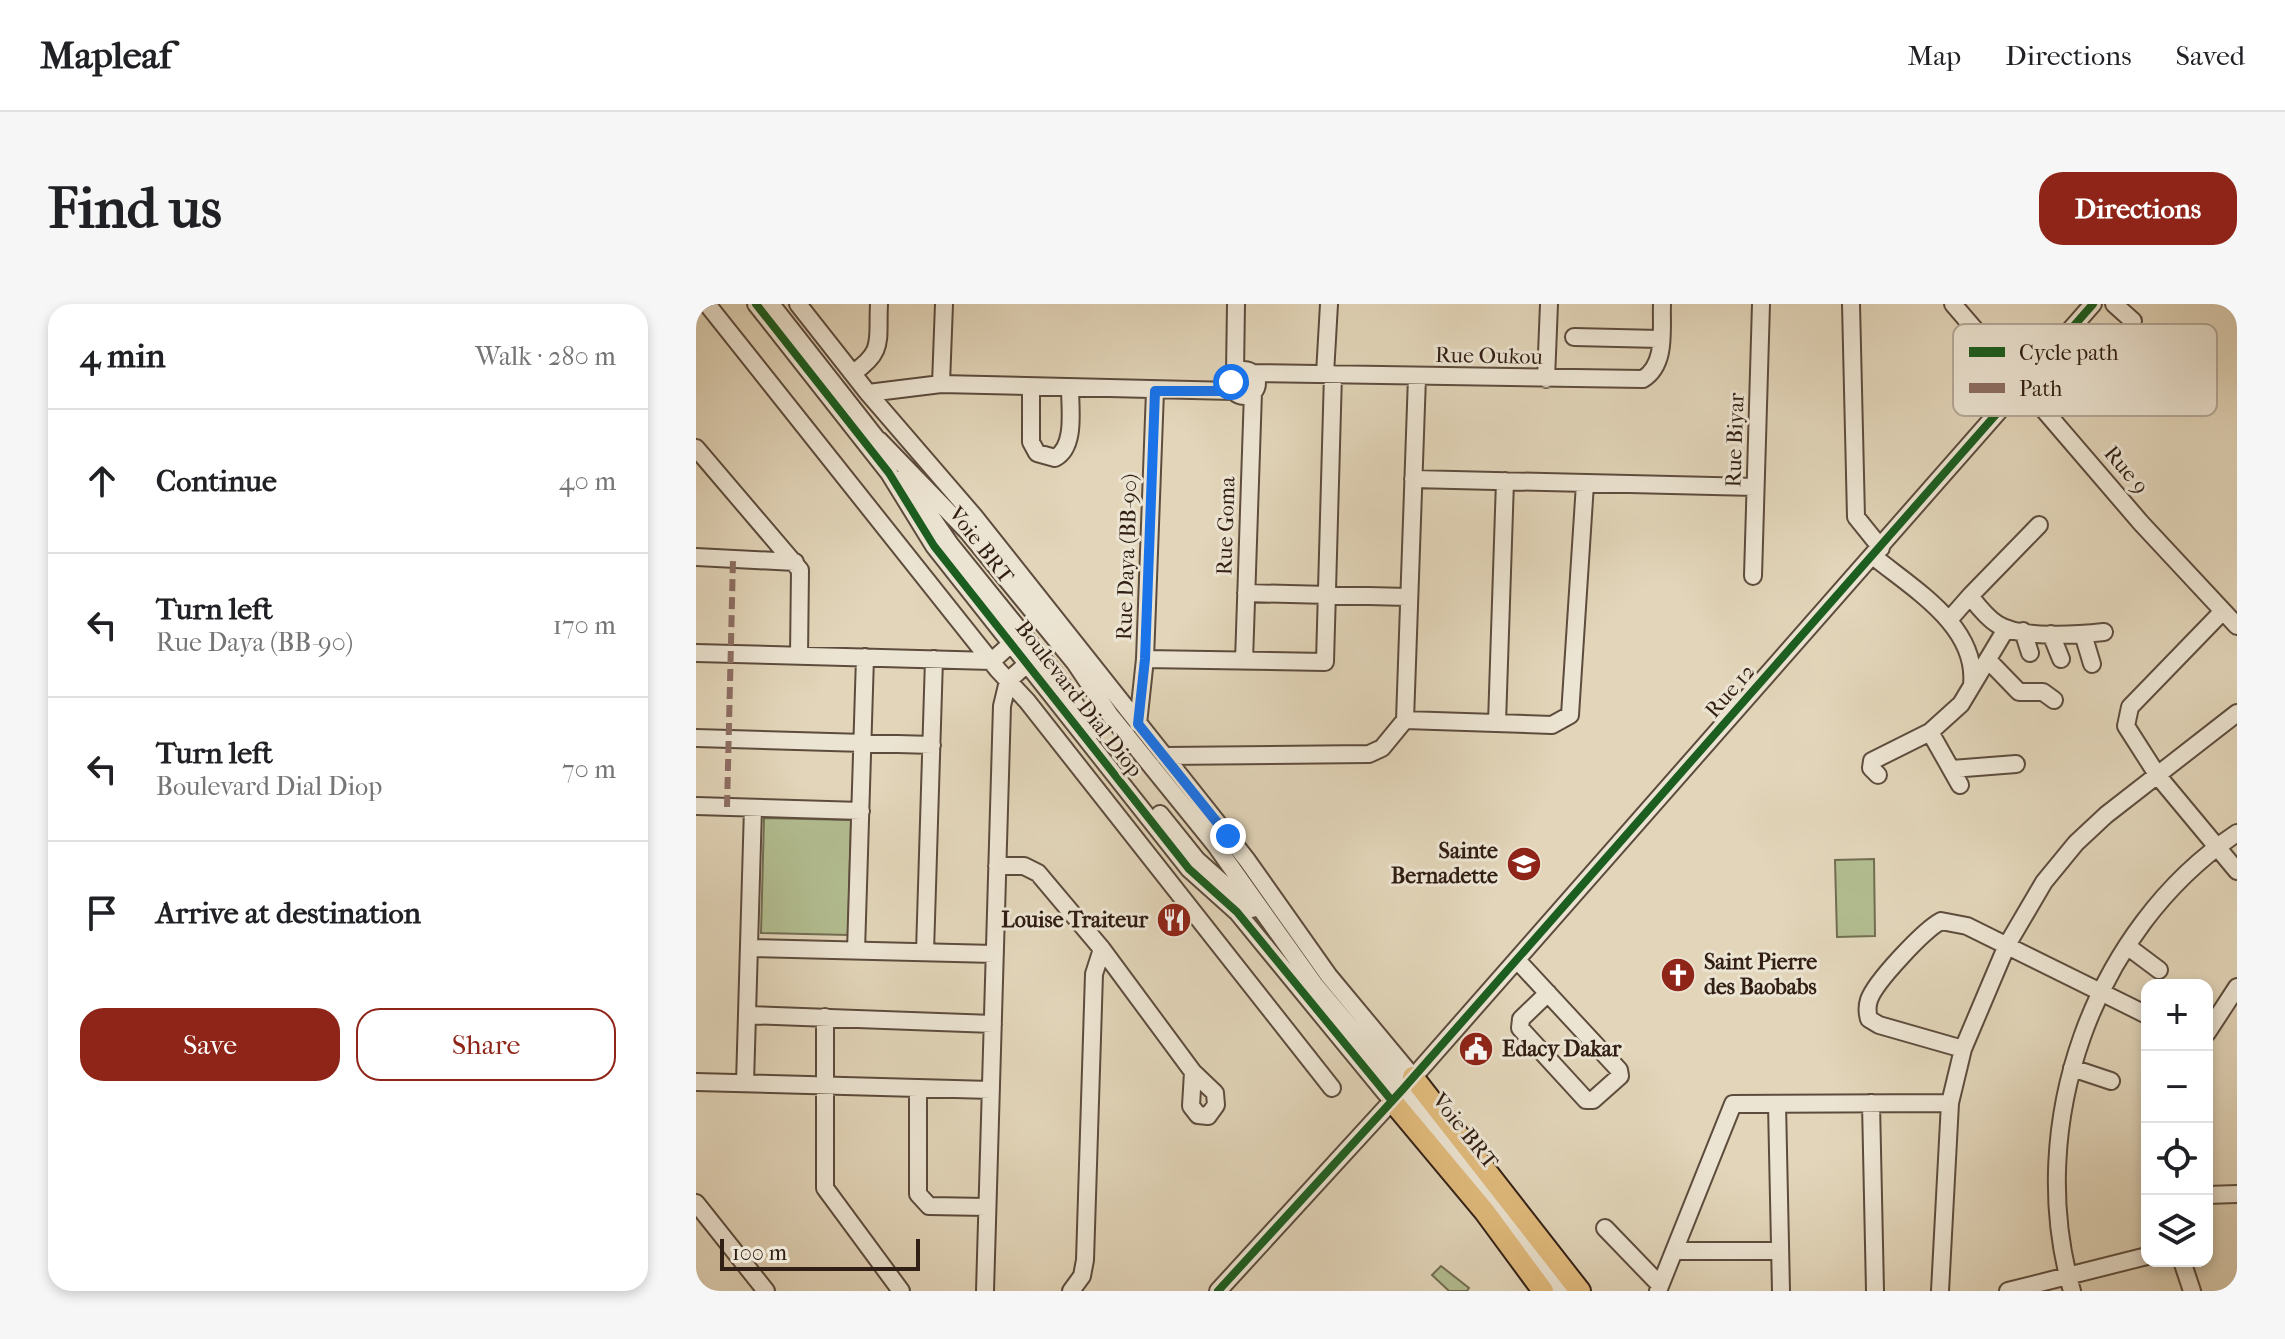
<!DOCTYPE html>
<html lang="en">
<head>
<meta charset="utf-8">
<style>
	:root { --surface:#fff; --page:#f6f6f6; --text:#202124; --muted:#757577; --line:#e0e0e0; --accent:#8f2418 }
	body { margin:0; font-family:"IM FELL French Canon",serif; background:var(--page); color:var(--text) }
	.controls { position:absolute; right:24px; bottom:24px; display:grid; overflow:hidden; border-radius:16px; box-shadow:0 4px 12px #0003 }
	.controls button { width:72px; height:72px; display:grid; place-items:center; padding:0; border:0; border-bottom:2px solid var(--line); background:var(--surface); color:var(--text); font:40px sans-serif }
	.scale { position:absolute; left:24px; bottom:20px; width:200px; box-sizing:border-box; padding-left:8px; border:4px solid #311e14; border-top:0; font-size:22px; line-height:28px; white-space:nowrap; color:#311e14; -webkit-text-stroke:6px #ece4d2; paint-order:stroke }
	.stop { position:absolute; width:24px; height:24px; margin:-18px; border:6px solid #1a73e8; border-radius:50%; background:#fff }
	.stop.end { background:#1a73e8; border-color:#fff; box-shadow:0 2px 8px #0008 }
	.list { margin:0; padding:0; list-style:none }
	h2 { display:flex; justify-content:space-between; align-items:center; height:104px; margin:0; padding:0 32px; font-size:34px }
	h2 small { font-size:26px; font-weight:400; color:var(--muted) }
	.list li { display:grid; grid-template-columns:52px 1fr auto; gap:24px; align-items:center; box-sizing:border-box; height:144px; padding:0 32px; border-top:2px solid var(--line) }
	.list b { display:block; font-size:30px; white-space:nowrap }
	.list p { margin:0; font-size:26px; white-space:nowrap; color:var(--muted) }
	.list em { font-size:26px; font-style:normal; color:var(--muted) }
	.actions { display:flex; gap:16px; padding:24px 32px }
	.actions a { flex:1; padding:18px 0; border:2px solid var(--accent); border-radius:24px; text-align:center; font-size:28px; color:var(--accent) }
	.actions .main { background:var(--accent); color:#fff }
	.icon { flex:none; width:44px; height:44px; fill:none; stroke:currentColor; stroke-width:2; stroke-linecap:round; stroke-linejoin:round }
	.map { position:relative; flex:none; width:1541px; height:987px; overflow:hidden; border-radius:24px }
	header { display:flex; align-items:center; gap:48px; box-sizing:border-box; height:112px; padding:0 40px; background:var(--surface); border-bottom:2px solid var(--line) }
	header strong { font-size:38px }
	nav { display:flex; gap:44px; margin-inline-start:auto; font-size:28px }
	.intro { display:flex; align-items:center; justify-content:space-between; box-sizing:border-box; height:192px; padding:0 48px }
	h1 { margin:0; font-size:56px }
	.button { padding:20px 36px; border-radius:24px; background:var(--accent); color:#fff; font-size:28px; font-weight:700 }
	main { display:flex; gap:48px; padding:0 48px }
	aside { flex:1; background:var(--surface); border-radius:24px; box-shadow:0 4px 12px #0003 }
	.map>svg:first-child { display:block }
	.green { fill:#b2bd90; stroke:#726e52; stroke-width:2 }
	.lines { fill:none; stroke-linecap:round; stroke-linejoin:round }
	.minor-casing { stroke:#5d4c3d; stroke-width:20 }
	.major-casing { stroke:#311e14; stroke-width:24 }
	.minor { stroke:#ece4d2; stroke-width:16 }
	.major { stroke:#e1ba7c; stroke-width:20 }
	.quiet { stroke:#8d6e63; stroke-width:6; stroke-dasharray:12 6; stroke-linecap:butt }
	.cycleway-casing { stroke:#ece4d2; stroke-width:13 }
	.cycleway { stroke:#1b5e20; stroke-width:8 }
	.route { stroke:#1a73e8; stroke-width:10 }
	.labels { text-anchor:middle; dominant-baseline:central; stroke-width:6; stroke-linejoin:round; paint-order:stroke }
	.street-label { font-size:22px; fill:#311e14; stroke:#ece4d2 }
	.poi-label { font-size:22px; font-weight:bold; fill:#311e14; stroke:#ece4d2; text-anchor:end }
	.key { fill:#ece4d2; stroke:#b4a999; stroke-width:2 }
	.key-label { font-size:22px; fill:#311e14 }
</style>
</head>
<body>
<header>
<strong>Mapleaf</strong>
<nav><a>Map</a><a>Directions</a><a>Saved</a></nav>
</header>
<div class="intro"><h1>Find us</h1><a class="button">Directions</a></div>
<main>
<aside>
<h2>4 min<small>Walk · 280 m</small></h2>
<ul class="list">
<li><svg class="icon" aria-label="ahead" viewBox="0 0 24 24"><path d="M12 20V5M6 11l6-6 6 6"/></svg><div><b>Continue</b></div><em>40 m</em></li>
<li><svg class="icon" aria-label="left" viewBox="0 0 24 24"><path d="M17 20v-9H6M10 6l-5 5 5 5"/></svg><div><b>Turn left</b><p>Rue Daya (BB-90)</p></div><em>170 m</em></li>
<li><svg class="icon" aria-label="left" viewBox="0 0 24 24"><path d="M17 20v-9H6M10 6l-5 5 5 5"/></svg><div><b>Turn left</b><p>Boulevard Dial Diop</p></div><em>70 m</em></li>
<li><svg class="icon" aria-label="arrive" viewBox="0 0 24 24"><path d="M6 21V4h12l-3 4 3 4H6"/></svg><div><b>Arrive at destination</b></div></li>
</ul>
<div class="actions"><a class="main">Save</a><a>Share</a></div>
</aside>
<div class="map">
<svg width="1541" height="987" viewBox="0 0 1541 987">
	<rect width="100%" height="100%" fill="#e2d5b9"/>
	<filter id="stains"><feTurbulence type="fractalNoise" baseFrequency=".0025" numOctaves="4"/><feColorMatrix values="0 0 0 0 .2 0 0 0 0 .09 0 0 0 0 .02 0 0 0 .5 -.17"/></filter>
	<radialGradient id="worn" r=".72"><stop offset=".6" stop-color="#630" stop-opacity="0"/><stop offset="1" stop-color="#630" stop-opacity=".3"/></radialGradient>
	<path class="green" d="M68,514L155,516L152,631L65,629Z
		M1178,555L1179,632L1141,633L1139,556Z
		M745,962L773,984L771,987H753L736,971Z"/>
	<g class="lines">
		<g class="minor-casing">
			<path id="minor" d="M11,0L302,366L331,397L636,784
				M60,0L193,169L238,242L493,565L541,608L696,797
				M75,0L188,144
				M102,0L172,89L278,212L551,556L633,672L717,773
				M1155,0L1160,213L1185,244
				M1257,0L1445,219L1541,322
				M1418,0L1437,17
				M878,33L964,35
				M535 79a13 13 0 1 1 26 0a13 13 0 1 1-26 0Z
				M157,69C189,47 181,37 183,0
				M539,69L540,0
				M556,69L947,75C971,60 965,25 966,0
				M629,70L633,0
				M850,75L853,0
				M245,80L248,0
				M335,83V138L341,149L359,154C380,143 374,105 374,84
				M172,89L245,80L537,87
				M183,136L271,227L379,359L414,411L520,542L619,681L740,824L866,987
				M0,144L104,266L103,352
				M208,173L254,240L359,370L397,427
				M717,175L1059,183
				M1343,221L1274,292C1282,302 1290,313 1301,320C1324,335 1381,331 1408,328
				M1177,252C1217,285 1282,322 1276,381
				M0,253L99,258
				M1057,272L1065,0
				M550,289L712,293
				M1527,307L1434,403L1430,422L1462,472L1541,567
				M1253,316L1274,292
				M1327,327L1334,349
				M1355,330L1365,355
				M1387,330L1396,360
				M0,349L296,357L316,339
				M449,355L629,358L637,70
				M1292,356L1323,388H1347L1358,396
				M548,357L557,88
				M709,416L856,421L874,411L889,180
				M801,419L809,177
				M442,420L449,355L459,87
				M1234,428L1264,481
				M0,434L236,441
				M468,452L673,450L686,444L709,416L721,73
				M1256,465L1320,460
				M1182,471L1175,464L1176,457L1234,428L1265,400L1310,325
				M0,502L165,507
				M464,510L501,556L556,605
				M301,562H328L342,569L406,645L497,768L519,789L520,801L512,812L502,811L495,802L497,768
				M1431,642L1463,666
				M53,644L299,650
				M160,647L169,353
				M229,648L238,355
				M821,656L923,766L924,772L897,796H890L824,724L825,715L852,689
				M51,711L297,720
				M129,713V884L205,987
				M1511,729L1541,683
				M1267,745L1183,721L1173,715C1171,708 1171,702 1173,696C1179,678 1228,626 1245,617L1271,622L1451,711
				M1376,764L1415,777
				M0,778L295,786
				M49,779L57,504
				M222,786V890L233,902L291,903
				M1175,799L1179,987
				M1081,800L1085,987
				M1511,891L1541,890
				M0,899L70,987
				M909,924L964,981
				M978,947H1084
				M1486,957L1496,987
				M289,987L306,402L312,377L332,359
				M375,987L386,972L389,956L398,670L406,645
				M522,987L707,785L1397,0
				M962,987L1037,800L1254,799
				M1244,987L1254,799L1267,745L1311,641L1348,578L1380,539L1410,511L1541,409
				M1312,987L1451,952
				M1376,987C1328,821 1397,625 1541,529"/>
		</g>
		<g class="major-casing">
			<path id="major" d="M717,773L884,987
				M696,797L788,907L847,987"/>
		</g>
		<use href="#minor" class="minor"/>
		<use href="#major" class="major"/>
		<path class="quiet" d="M31,503L37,255"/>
		<g class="cycleway-casing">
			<path id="cycleway" d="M60,0L193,169L238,242L493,565L541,608L696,797
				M522,987L707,785L1397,0"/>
		</g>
		<use href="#cycleway" class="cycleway"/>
	</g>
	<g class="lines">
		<path class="route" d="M532,532L442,420L449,355L459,87H537L535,78"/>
	</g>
	<defs>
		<g id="school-disc" transform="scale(1.8)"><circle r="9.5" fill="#8f2418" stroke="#ece4d2"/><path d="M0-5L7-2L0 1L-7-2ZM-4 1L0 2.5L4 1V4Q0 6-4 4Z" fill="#fff"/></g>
		<g id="restaurant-disc" transform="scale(1.8)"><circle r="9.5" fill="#8f2418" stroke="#ece4d2"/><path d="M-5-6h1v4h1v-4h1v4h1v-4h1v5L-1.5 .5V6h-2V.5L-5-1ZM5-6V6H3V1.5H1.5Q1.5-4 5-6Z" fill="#fff"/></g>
		<g id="church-disc" transform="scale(1.8)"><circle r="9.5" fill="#8f2418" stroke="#ece4d2"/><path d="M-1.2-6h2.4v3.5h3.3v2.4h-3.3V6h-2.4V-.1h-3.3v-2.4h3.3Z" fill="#fff"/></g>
		<g id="civic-disc" transform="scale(1.8)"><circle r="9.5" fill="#8f2418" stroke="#ece4d2"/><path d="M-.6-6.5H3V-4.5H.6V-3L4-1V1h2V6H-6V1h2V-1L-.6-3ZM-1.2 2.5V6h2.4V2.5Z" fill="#fff"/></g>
	</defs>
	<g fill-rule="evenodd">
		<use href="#school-disc" x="828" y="560"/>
		<use href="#restaurant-disc" x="478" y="616"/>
		<use href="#church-disc" x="982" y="671"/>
		<use href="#civic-disc" x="780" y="745"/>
	</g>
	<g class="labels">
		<g class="street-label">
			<text transform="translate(793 52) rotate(1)">Rue Oukou</text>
			<text transform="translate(1039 136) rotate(-88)">Rue Biyar</text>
			<text transform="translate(1430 166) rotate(50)">Rue 9</text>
			<text transform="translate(530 222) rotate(-88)">Rue Goma</text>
			<text transform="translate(285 241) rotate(52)">Voie BRT</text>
			<text transform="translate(431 253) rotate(-88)">Rue Daya (BB-90)</text>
			<text transform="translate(1034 387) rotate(-49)">Rue 12</text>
			<text transform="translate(383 395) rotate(52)">Boulevard Dial Diop</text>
			<text transform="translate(769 827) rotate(51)">Voie BRT</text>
		</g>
		<g class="poi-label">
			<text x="802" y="547">Sainte<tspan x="802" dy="25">Bernadette</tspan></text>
			<text x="452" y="616">Louise Traiteur</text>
			<text x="1008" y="658" text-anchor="start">Saint Pierre<tspan x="1008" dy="25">des Baobabs</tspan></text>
			<text x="806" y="745" text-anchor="start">Edacy Dakar</text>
		</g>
	</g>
	<rect x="1257" y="20" width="264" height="92" rx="12" class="key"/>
	<rect x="1273" y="43" width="36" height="10" fill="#1b5e20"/>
	<rect x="1273" y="79" width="36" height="10" fill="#8d6e63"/>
	<g class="key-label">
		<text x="1323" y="56">Cycle path</text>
		<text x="1323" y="92">Path</text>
	</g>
	<rect width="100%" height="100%" filter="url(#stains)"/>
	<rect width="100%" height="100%" fill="url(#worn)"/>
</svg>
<div class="controls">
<button>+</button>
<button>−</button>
<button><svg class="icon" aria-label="locate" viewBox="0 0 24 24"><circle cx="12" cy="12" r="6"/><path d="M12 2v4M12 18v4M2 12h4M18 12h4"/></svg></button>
<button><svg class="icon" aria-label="layers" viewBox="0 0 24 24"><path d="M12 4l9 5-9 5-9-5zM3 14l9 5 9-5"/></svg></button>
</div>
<div class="scale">100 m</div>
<div class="stop" style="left:535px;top:78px"></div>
<div class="stop end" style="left:532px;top:532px"></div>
</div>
</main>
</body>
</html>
